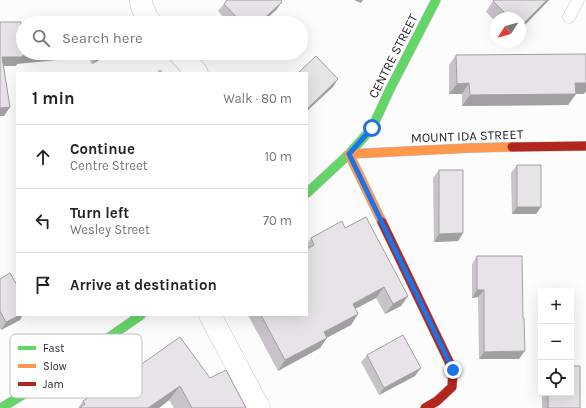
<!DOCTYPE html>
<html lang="en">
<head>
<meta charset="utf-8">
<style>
	:root { --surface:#fff; --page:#f2f2f2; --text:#222; --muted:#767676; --line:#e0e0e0 }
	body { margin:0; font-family:Karla,sans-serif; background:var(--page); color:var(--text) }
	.controls { position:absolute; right:12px; bottom:12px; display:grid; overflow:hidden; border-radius:0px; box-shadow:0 4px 16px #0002 }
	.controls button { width:36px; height:36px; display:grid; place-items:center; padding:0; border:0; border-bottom:1px solid var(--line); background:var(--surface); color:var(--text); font:20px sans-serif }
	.compass { position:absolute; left:490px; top:12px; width:36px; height:36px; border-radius:50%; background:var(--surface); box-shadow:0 4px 16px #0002; rotate:234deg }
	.stop { position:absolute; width:12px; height:12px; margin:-9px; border:3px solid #1a73e8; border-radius:50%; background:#fff }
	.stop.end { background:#1a73e8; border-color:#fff; box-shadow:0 1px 4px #0008 }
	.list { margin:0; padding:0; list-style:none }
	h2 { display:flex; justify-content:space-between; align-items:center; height:52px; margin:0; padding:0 16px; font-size:17px }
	h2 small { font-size:13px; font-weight:400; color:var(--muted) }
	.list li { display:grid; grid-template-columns:26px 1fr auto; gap:12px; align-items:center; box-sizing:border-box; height:64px; padding:0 16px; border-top:1px solid var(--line) }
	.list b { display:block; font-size:15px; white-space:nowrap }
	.list p { margin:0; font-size:13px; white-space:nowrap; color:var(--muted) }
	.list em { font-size:13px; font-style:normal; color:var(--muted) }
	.icon { flex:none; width:22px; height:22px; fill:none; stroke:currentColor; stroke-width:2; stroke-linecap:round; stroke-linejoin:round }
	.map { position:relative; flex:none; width:586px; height:408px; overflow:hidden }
	.search { position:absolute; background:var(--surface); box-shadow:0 4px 16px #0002; left:16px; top:16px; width:292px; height:44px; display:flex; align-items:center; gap:10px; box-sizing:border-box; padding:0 14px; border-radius:22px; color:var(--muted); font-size:15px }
	.panel { position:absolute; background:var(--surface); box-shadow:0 4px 16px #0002; left:16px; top:72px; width:292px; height:244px; border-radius:0px }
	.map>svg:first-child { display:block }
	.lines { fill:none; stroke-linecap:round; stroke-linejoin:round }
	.lane-casing { stroke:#c4c0c6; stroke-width:13 }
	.street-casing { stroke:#c4c0c6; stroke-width:23 }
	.fast-casing { stroke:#c4c0c6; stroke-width:10 }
	.slow-casing { stroke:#c4c0c6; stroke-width:10 }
	.jam-casing { stroke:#c4c0c6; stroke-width:10 }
	.lane { stroke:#fff; stroke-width:12 }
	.street { stroke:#fff; stroke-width:22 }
	.fast { stroke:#63d668; stroke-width:9 }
	.slow { stroke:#ff974d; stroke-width:9 }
	.jam { stroke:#b3261e; stroke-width:9 }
	.wall { fill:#c8c3c8 }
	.shaded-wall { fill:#a29fa3 }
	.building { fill:#e8e3e9; stroke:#a29fa3 }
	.route { stroke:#1a73e8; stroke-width:5 }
	.labels { text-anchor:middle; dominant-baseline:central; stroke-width:4; stroke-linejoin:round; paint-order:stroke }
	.street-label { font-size:13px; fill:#2a222e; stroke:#fff }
	.key { fill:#fff; stroke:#bfbdc0; stroke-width:1 }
	.key-label { font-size:11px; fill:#2a222e }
</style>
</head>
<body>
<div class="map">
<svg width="586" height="408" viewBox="0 0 586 408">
	<rect width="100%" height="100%" fill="#fcfcfc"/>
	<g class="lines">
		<g class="lane-casing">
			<path id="lane" d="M569,17L578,0"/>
		</g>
		<g class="street-casing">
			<path id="street" d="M141,0C141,7 146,17 151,23
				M179,53L197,73
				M210,315L259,408"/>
		</g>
		<g class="fast-casing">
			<path id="fast" d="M307,193L349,154L372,128L390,89L436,0
				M1,408L52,377L141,315"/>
		</g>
		<g class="slow-casing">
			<path id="slow" d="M382,222L349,154L470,148L512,147"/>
		</g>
		<g class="jam-casing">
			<path id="jam" d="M512,147L586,146
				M382,222L453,370L452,387L437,401L425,408"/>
		</g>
		<use href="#lane" class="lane"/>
		<use href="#street" class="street"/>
		<use href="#fast" class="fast"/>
		<use href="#slow" class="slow"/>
		<use href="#jam" class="jam"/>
	</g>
	<path class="wall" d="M492,0H549L520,30V18H496V22L486,12L493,1Z
		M224,4L277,9L262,23H229L218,11Z
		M86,53H111L109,55L92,64Z
		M456,55L584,94H576L568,105L462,106V94H449V65Z
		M517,165L541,207L536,214H512L511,173Z
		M439,170L463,233L458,241L434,242L433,178Z
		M345,228L408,296L401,306L385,314L376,298L355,309L358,314L351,325L327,337L320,348L278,371L248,315H307V244L311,238Z
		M477,256L519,359H479L478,297L472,298V264Z
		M0,279L20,320L1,330L0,328Z
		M367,355L415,376L379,395L361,362Z
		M210,378L246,408H174L169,400L159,408H78L83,401L105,390Z
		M542,393H571L580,408H542Z"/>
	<path class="shaded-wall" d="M354,0H363L361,3Z
		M547,0H549L520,30V27Z
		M282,2L277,9L262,23H259Z
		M46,53H69L57,60L17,64L16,66H0L2,57Z
		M103,53H111L109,55L92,64L99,55Z
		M338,79L333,87L307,111V109Z
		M469,83L462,94H449L457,84Z
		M575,83H586V91L584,94H568Z
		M576,94L568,105L462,106L470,95Z
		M10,107L4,116H0V108Z
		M517,207H541L536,214H512Z
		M463,233L458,241L434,242L439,234Z
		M384,287L376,298L345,314L353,304Z
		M477,290H484L478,297L472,298Z
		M408,296L401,306L385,314L393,304Z
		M358,314L351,325L317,343L324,332Z
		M20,315H23L20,320L1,330L6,322Z
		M327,338L320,348L278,371L285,360Z
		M525,351L519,359H479L484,352Z
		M421,368L415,376L379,395L384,388Z
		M180,386L169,400L159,408H148Z"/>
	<path class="building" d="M227,0H281L282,2L259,23H242L224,4Z
		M494,0H547L520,27V18H510L493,1Z
		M146,20L148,22L146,23H124Z
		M0,22H21L22,37L23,36V53H46L22,56V57H2L10,107L0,108Z
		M97,53H103L99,55Z
		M586,54V83H575L576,94L470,95L469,83L457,84L456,55Z
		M316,56L338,79L307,109V73H298Z
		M160,70L163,73H157Z
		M517,165H541V207H517Z
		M439,170H463V233L439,234Z
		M366,217L408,296L393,304L384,287L353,304L358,314L324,332L327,338L285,360L261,315H307V249L314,245L311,238L342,221L345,228Z
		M477,256H522L523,318H524L525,351L484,352V290H477Z
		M10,273L17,285V315H20L6,322L0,311V279Z
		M403,335L421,368L384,388L367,355Z
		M180,337L210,378L226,370L246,408H192L180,386L148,408H80L85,404L83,401L104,388L105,390Z
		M571,366H580V408H548V393H571Z"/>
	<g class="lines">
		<path class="route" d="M372,128L349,154L453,370"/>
	</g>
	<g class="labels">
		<g class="street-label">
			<text transform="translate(393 56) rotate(-63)">CENTRE STREET</text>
			<text transform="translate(467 136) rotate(-2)">MOUNT IDA STREET</text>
		</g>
	</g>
	<rect x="10" y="334" width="132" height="64" rx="6" class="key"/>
	<rect x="18" y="346" width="18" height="4" fill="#63d668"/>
	<rect x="18" y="364" width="18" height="4" fill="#ff974d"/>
	<rect x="18" y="382" width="18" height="4" fill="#b3261e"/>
	<g class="key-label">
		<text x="43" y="352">Fast</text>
		<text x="43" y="370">Slow</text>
		<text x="43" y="388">Jam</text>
	</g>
</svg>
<div class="controls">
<button>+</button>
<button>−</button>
<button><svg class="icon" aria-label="locate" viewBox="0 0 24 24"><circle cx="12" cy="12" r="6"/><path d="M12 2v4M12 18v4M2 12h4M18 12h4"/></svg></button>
</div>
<svg class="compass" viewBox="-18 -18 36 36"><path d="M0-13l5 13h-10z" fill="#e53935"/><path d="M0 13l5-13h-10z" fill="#767676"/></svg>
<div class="stop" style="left:372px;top:128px"></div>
<div class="stop end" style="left:453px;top:370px"></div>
<div class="search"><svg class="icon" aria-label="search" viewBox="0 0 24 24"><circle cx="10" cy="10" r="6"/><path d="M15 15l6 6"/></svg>Search here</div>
<section class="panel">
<h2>1 min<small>Walk · 80 m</small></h2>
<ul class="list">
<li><svg class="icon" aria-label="ahead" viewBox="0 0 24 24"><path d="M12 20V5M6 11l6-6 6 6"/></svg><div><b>Continue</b><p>Centre Street</p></div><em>10 m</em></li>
<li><svg class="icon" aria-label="left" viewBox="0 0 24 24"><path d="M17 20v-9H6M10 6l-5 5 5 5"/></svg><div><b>Turn left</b><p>Wesley Street</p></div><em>70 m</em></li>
<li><svg class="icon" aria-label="arrive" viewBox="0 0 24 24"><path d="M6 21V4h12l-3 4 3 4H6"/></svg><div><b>Arrive at destination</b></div></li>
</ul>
</section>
</div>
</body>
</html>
